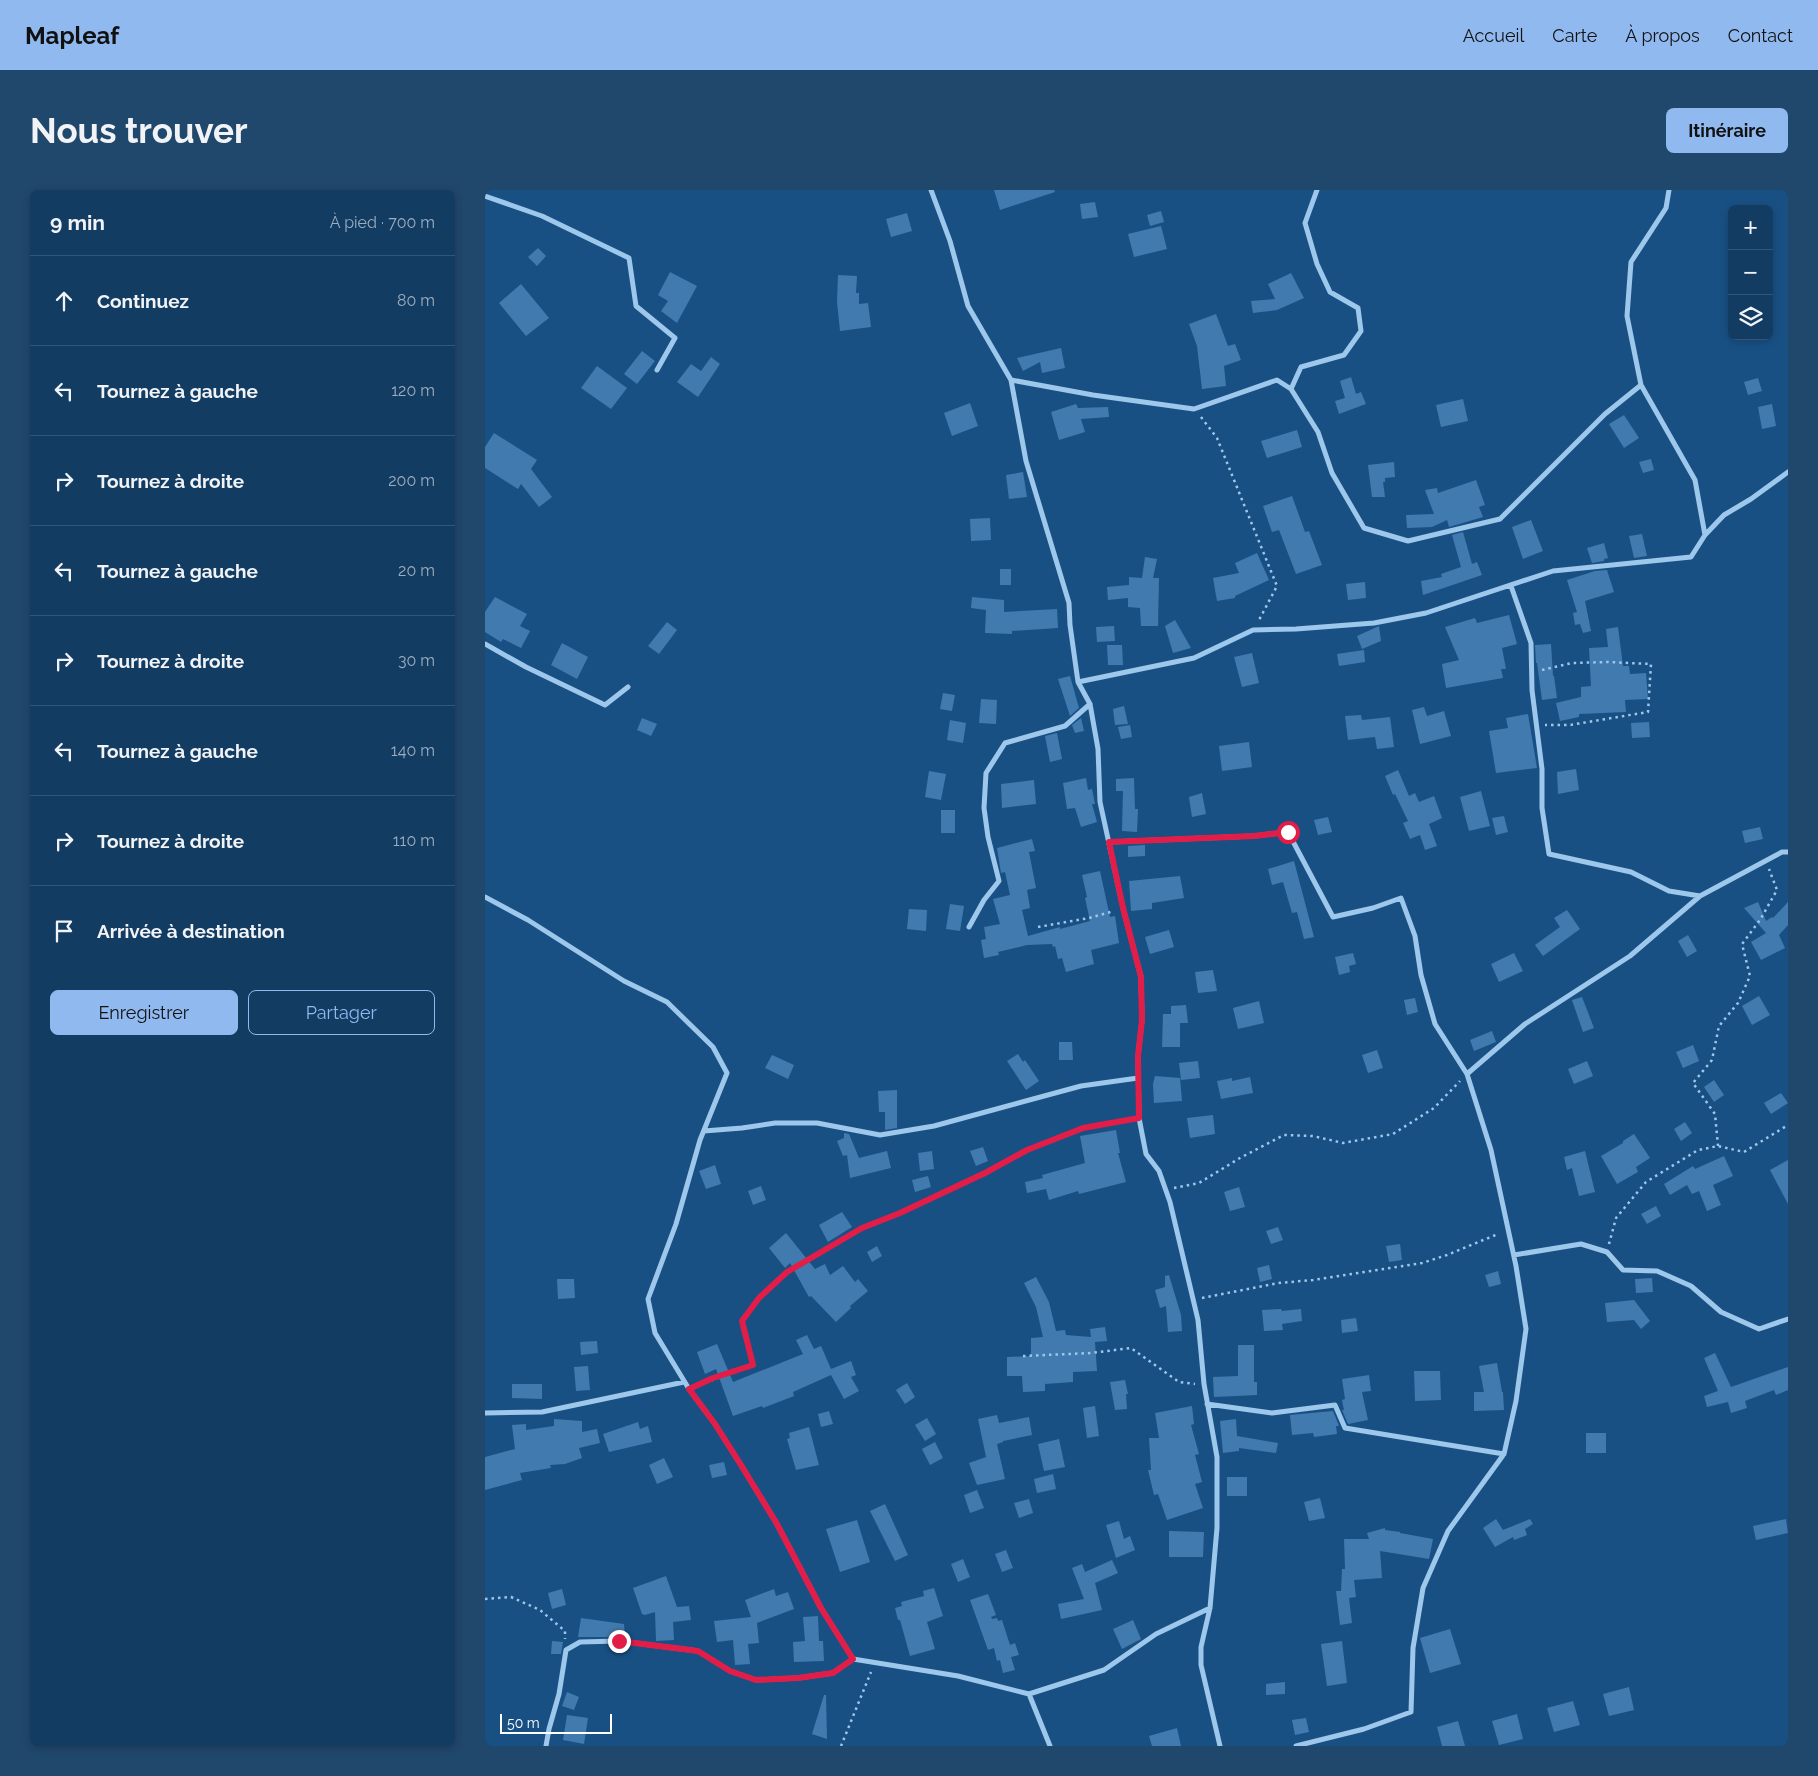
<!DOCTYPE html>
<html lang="fr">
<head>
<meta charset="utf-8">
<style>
	:root { --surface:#133c63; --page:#20476c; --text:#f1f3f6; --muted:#9dadbe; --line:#325678; --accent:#90b9f0 }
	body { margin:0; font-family:Raleway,sans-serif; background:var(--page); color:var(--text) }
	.controls { position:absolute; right:15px; top:15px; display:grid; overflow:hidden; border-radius:8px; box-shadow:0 2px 8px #0003 }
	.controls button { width:45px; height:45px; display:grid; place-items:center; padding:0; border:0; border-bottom:1px solid var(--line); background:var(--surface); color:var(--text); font:25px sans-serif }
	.scale { position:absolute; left:15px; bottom:12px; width:112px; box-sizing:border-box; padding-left:5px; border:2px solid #fff; border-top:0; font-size:14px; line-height:18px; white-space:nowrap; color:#fff; -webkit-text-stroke:4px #195084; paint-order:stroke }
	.stop { position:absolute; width:15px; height:15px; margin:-11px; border:4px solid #e11d48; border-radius:50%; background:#fff }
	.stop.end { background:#e11d48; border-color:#fff; box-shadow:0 1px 5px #0008 }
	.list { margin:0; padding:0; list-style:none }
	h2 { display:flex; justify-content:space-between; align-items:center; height:65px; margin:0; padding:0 20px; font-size:21px }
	h2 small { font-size:16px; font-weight:400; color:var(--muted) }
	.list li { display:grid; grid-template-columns:32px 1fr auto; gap:15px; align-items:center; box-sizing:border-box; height:90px; padding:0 20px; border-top:1px solid var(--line) }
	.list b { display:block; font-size:19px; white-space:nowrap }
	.list em { font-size:16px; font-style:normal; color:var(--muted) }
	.actions { display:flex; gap:10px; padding:15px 20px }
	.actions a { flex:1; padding:11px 0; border:1px solid var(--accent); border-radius:8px; text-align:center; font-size:18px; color:var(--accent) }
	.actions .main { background:var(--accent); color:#111 }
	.icon { flex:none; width:28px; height:28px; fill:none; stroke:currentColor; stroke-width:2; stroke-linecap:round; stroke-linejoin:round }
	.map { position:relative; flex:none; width:1303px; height:1556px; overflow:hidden; border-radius:8px }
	header { display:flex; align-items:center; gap:30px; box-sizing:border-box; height:70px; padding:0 25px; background:var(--accent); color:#111 }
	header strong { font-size:24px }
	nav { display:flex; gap:28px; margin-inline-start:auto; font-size:18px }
	.intro { display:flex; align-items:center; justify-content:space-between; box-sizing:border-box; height:120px; padding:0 30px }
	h1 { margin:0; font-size:35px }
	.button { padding:12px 22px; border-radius:8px; background:var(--accent); color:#111; font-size:18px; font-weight:700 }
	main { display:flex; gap:30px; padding:0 30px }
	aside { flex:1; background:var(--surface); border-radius:8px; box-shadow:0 2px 8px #0003 }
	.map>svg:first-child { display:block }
	.building { fill:#417aae }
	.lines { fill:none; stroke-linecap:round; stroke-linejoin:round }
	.path { stroke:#9ec7ec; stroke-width:2.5; stroke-dasharray:2.5 4; stroke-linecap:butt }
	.minor { stroke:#9ec7ec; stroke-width:5 }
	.route { stroke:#e11d48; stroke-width:6 }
</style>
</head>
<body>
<header>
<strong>Mapleaf</strong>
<nav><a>Accueil</a><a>Carte</a><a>À propos</a><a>Contact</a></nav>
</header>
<div class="intro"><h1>Nous trouver</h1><a class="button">Itinéraire</a></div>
<main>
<aside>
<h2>9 min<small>À pied · 700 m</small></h2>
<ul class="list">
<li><svg class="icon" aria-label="ahead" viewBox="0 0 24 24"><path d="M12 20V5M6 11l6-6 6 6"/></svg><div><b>Continuez</b></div><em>80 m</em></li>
<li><svg class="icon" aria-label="left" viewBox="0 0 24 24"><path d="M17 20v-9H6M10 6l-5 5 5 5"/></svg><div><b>Tournez à gauche</b></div><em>120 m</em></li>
<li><svg class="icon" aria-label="right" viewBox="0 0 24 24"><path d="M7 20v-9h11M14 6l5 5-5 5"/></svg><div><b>Tournez à droite</b></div><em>200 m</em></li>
<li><svg class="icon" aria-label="left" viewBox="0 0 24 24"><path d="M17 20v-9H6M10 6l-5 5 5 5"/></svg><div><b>Tournez à gauche</b></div><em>20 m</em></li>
<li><svg class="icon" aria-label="right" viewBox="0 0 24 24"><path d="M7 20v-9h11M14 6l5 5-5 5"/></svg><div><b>Tournez à droite</b></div><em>30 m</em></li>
<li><svg class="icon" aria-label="left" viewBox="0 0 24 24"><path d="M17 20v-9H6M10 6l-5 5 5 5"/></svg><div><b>Tournez à gauche</b></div><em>140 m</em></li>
<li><svg class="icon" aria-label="right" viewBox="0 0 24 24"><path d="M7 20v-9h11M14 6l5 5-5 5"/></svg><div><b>Tournez à droite</b></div><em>110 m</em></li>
<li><svg class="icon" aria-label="arrive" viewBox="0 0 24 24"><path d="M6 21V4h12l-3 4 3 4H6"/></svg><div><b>Arrivée à destination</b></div></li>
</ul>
<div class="actions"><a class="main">Enregistrer</a><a>Partager</a></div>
</aside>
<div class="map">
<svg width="1303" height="1556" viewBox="0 0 1303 1556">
	<rect width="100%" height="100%" fill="#195084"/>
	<path class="building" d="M509,0H569L570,2L515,20Z
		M610,12L613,27L597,29L595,14Z
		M676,21L679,32L665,36L662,25Z
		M422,23L427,41L406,47L401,29Z
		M676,36L682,59L649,67L643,44Z
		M53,58L61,66L52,76L43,67Z
		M185,82L212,96L192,133L176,121L183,111L173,105Z
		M806,83L819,108L792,120L768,123L766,111L790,109L783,94Z
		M353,85L372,86L371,103H374V114L383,113L386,137L355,141L352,112Z
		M36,94L64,128L41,146L14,113Z
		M731,124L743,156L750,154L756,170L739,176L741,196L717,199L712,156L704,134Z
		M576,158L580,178L557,183L555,172L538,181L532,168Z
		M157,161L170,171L152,194L139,184Z
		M226,167L235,174L213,207L192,192L206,174L216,181Z
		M112,176L142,198L126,219L96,198Z
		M866,187L871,204L876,202L881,214L854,224L850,211L860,208L855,191Z
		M1273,188L1277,201L1263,205L1259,192Z
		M978,209L983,231L956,237L951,215Z
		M485,213L493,236L467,246L459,223Z
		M591,214L593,218L623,217L624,227L596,229L600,242L574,250L566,222Z
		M1287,214L1291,236L1277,239L1273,217Z
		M1139,225L1154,248L1139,258L1124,234Z
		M812,240L817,257L782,268L776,251Z
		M9,243L52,270L46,279L67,307L54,317L36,294L33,299L0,278V257Z
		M1166,269L1169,280L1158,283L1154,272Z
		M909,272L910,287L900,288V292H898L900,307H887L883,275Z
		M538,282L542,307L524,309L521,285Z
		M991,290L1000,315L994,317L998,327L964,337L962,330L947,337L922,338L921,325L949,324L940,300L952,298L953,303Z
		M807,306L820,342L824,341L837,375L811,384L794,340L787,342L778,316Z
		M505,328L506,350L486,351L485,329Z
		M1046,330L1058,361L1038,369L1027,337Z
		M978,342L987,374L992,372L997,385L938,405L936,391L957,387L956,384L976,377L967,345Z
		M1157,344L1162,366L1149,368L1144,346Z
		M1119,353L1123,368L1119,369V371L1107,373L1102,358Z
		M772,363L784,390L750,406V408L732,411L728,388L754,383L750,373Z
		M660,367L672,369L668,388H674L673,436H656L655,418L643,417V408L623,410L622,397L644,395V387L657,388Z
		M515,379H526V395H515Z
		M1122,380L1129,402L1100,411L1106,441L1098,443L1095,434L1090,435L1088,423L1092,422L1082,390L1110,381Z
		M880,392L881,408L863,410L861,394Z
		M10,407L42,424L35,436L45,441L36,458L18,449L16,452L0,442V422Z
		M487,407L519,410V422L572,419L573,438L527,441V444L500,443L501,420L486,418Z
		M1024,425L1032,454L1017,458L1021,479H1016L1018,488L961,498L957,474L974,470L960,437L990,428L992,433Z
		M690,430L706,458L688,463L680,436Z
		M182,432L192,440L174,464L163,456Z
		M629,436L630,451L612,452L611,437Z
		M894,436L896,451L877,459L872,446Z
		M1133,437L1138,476H1144L1145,484L1161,483L1163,509L1140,510L1141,522L1094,524V527L1075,531L1071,513L1096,507V497L1106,496L1104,458L1123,457L1121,439Z
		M77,453L103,467L92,489L66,475Z
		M1066,454L1068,486H1069L1072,508L1057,510L1052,473H1051L1050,455Z
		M622,455H637L638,475H623Z
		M879,460L880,472L854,476L852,464Z
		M767,463L774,493L757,497L749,467Z
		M585,486L594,518L585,526L573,489Z
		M458,503L470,505L467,521L455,519Z
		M496,509L512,510L511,534L494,533Z
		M639,516L643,534L630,535L628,519Z
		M939,517L942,526L959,521L966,546L935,554L927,520Z
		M1043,524L1052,578L1011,583L1004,541L1023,538L1021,528Z
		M876,525L877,530L905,527L909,557L892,559L890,547L863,550L860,526Z
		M157,528L172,534L166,546L152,540Z
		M596,528L599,541L590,543L587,535Z
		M465,530L481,533L478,553L462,550Z
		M1164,532L1165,547L1147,548L1146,533Z
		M645,535L647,547L636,549L633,537Z
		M572,543L577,569L565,572L560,546Z
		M764,552L767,577L737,581L734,556Z
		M1091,579L1094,600L1073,604L1072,582Z
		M913,580L924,606L930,603L934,612L949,606L957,628L944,634L952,656L940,660L935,645L925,649L918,633L923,631L910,604L908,605L900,586Z
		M444,581L461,584L456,610L440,607Z
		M601,588L603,600L607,599L610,614H607L612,632L596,637L590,618L582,619L578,593Z
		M649,588L650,619H653L652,642L637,641L638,601H631V589Z
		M549,590L551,614L517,618L516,594Z
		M996,601L1005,636L984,641L975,607Z
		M717,603L721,624L707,627L704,607Z
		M456,620H470V643H456Z
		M1019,626L1023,642L1011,645L1007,628Z
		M843,627L847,642L833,645L829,630Z
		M1275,637L1278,649L1260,653L1257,641Z
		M547,649L550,661L544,662L551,698L542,700L545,718L537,720L543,746L575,737V739L605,731L600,708L602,707L597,685L615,681L625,727L630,726L634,753L606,760L609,774L581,782L577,768L573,769L570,756L568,757L567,754L542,755L513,762L514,765L499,768L496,750L501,749L499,737L515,734L508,709L525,705L520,682L516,683L512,658Z
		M660,655V666L643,667V656Z
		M809,671L829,747L819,749L812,722L807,723L798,692L787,695L783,679Z
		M695,686L699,708L667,713V719L646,721L644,691Z
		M1273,712L1281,731L1287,727L1288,728L1303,712V735L1294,745L1300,758L1276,770L1266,752L1281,743L1259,718Z
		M465,714L479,716L475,741L461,739Z
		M424,719L442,720L441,741L422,739Z
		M1082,720L1095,739L1058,766L1050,755L1075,737L1069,728Z
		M684,740L689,757L665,764L660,747Z
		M1203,745L1212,761L1202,767L1193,751Z
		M868,763L871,774L864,776L865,782L854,785L850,767Z
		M1029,763L1038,781L1014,792L1006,774Z
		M728,780L732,801L713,803L710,782Z
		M1274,806L1285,825L1267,835L1257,816Z
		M1097,807L1109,838L1098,842L1087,810Z
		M930,808L933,822L922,825L919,810Z
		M774,811L779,833L753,839L748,818Z
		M701,815L703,833H695V857H677L678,824H686V816Z
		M1007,841L1011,852L989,861L985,850Z
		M574,852H587L588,870H574Z
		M1208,855L1214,871L1198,878L1191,862Z
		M892,860L898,878L883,883L877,865Z
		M533,864L538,872L540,870L554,891L541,900L522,871Z
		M287,865L309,875L303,889L280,878Z
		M713,871L715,888L696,890L694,873Z
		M1102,871L1108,886L1089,894L1083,879Z
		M670,886L695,888L697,911L669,913L668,894Z
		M765,887L768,903L736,909L732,891L747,888V891Z
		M1229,890L1239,905L1229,912L1219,897Z
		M412,900V938L400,940V922H394L393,901Z
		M1296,903L1303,913L1286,924L1279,913Z
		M728,925L730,944L705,948L702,928Z
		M1200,932L1207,943L1196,951L1189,939Z
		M631,940L635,963H633L641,992L594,1004L593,1001L564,1010L561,999L542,1003L540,992L558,988L557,985L600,973L595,946Z
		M359,943L364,944L374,968L402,961L406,978L365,988L362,965L358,966L352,951L359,948Z
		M1149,944L1165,968L1151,977L1153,982L1132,994L1116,966L1138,953V951Z
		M498,957L503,971L491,976L485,961Z
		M447,961L449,979L435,981L433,963Z
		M1100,961L1110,1002L1094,1006L1087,978L1082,980L1079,967Z
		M1239,966L1248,986L1228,995L1236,1015L1222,1021L1214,1001L1207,1004L1202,995L1185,1005L1179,994L1208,976L1210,979Z
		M1303,970V1014L1285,980Z
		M230,975L236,994L221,999L214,981Z
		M443,986L446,997L430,1002L427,990Z
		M276,996L281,1010L268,1015L263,1001Z
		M754,997L760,1017L745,1021L739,1002Z
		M1171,1016L1176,1026L1162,1034L1156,1024Z
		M357,1022L367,1037L343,1052L334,1035Z
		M793,1037L798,1050L786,1054L781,1041Z
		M301,1043L330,1079L340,1074L345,1085L358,1076L370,1092L373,1089L383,1101L365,1116L366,1118L351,1132L326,1106L324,1107L305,1073L300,1078L284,1058Z
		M915,1054L917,1070L904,1072L901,1056Z
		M392,1056L397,1066L387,1072L382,1062Z
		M784,1075L787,1089L775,1092L772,1078Z
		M1013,1081L1016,1094L1004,1097L1000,1085Z
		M684,1085L696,1125L697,1141L683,1142L681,1116L675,1118L670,1100L680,1097V1086Z
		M551,1087L564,1112L571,1141L580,1140L581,1145L606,1147L605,1139L620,1137L622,1151L610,1152L612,1181L588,1182V1192L560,1194V1201L538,1202L537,1186H522V1167L546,1166V1148L558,1147L551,1117L539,1093Z
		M1167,1088L1168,1102L1151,1103L1150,1089Z
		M72,1089H89L90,1108L73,1109Z
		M1149,1110L1165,1131L1156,1139L1149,1130L1122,1132L1120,1113Z
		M796,1119L797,1121L816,1119L817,1131L797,1134L798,1140L779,1141L777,1120Z
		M871,1128L873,1141L857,1143L856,1130Z
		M322,1145L329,1159L336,1156L346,1179L366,1171L371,1185L366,1187L374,1201L359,1209L346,1185L308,1202L309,1206L278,1218L277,1216L248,1226L231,1179L220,1184L212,1162L232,1154L248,1192L318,1164L311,1150Z
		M112,1151L113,1163L96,1165L95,1152Z
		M753,1155H769V1192H772V1205L729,1207L728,1187L753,1186Z
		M1230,1163L1246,1197L1303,1177V1200L1291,1205L1289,1200L1260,1211L1262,1218L1246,1223L1243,1212L1222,1217L1219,1206L1233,1201L1219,1168Z
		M1012,1173L1017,1202H1018L1019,1220L989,1221V1202H999L994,1176Z
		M103,1176L105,1200L91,1201L89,1177Z
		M929,1181H955L956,1210L930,1211Z
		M884,1185L886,1201L877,1202L883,1230L863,1234L857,1220H859L857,1210L860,1209L857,1189Z
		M640,1190L643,1204H641L642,1219L630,1220L625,1192Z
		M422,1193L430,1207L420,1214L411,1200Z
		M27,1194H57V1209L27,1208Z
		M610,1216L614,1246L602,1248L598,1218Z
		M707,1216L709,1234L706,1235L714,1264L710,1265L717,1292L710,1294L718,1318L682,1330L673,1304L669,1305L663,1280H666L664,1248H674L670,1223Z
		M344,1221L348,1234L336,1237L333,1224Z
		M848,1221L854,1236H851L852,1244L829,1247L828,1243L807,1245L805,1225Z
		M512,1225L514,1233L544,1227L547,1245L518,1251V1252L512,1254L520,1289L492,1295L484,1273L501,1267L493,1229Z
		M442,1228L451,1244L440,1251L430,1235Z
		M69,1229L97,1231V1242L112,1239L115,1253L94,1258L97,1268L80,1274L65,1275L66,1278L35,1283L37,1290L0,1300V1267L30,1259L27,1235L41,1234V1240L69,1236Z
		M751,1229L752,1246L793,1253L791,1263L754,1258V1261L738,1263L735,1231Z
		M153,1232L155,1239L163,1236L167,1252L124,1262L118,1244Z
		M324,1237L334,1275L311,1280L302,1249L305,1248L304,1243Z
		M1101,1243H1121V1263H1101Z
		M574,1249L580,1277L559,1281L553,1254Z
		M450,1252L458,1268L445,1275L437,1259Z
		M179,1268L188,1287L172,1294L164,1275Z
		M239,1272L242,1285L227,1288L224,1275Z
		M568,1284L571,1299L552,1303L549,1289Z
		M742,1287H762V1306H742Z
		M492,1300L499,1318L485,1323L479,1305Z
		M835,1308L840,1328L824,1331L819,1312Z
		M544,1309L548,1323L534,1328L529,1313Z
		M400,1314L423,1365L410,1371L385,1321Z
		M1011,1329L1018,1340L1045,1329L1048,1334L1040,1339L1042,1345L1029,1350L1028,1347L1010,1357L998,1338Z
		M1301,1329L1303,1343L1271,1350L1268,1336Z
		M372,1330L385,1372L355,1382L341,1339Z
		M634,1331L639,1349L645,1346L650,1360L631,1368L621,1335Z
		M900,1338V1340L915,1342V1343L948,1349L944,1369L895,1361L897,1388L869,1390L871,1407L864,1408L867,1433L855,1435L851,1401H856L857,1379H860L859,1349H884L882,1343Z
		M684,1341L719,1342L718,1367H684Z
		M521,1360L528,1378L517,1382L510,1364Z
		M478,1369L485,1387L473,1392L466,1374Z
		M627,1370L633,1383L610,1393L617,1420L576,1429L573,1414L599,1409L587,1378L597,1374L600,1382Z
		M181,1386L192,1417L204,1416L206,1430L188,1432L189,1450L171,1451L170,1422L160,1425L157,1424L148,1398Z
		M449,1398L458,1426L442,1432L450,1459L425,1466L415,1430H413L410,1418L417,1416L416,1412L439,1406L438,1401Z
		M77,1399L81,1415L67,1419L63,1403Z
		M289,1399L291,1406L303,1402L309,1419L272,1433L274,1453L263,1454L265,1474L250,1475L248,1450L232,1452L229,1431L266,1427L260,1410Z
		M503,1404L511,1425L506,1427L507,1429L512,1428L513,1431L517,1430L525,1455L530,1453L534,1465L526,1467L530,1480L518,1483L515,1470L512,1471L509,1458L503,1460L485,1410Z
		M333,1426L334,1451H338L339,1471L309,1472L308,1452L320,1451L318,1427Z
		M96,1428L139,1434L140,1447H93Z
		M648,1430L656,1449L637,1459L628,1439Z
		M965,1439L976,1474L945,1483L935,1448Z
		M67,1451L78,1452L76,1464H66Z
		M857,1451L862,1493L842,1496L836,1454Z
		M800,1492V1504L781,1505V1494Z
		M1144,1497L1149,1520L1124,1526L1118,1504Z
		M82,1502L94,1507L89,1520L77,1516Z
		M339,1505H341L342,1549L327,1544Z
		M1088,1511L1095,1535L1069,1542L1062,1518Z
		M1032,1524L1038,1549L1014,1555L1007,1531Z
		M82,1525L103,1528L99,1554L78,1550Z
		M821,1528L824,1542L810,1545L807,1530Z
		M973,1531L980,1556H957L952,1537Z
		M692,1538L696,1556H667L664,1546Z"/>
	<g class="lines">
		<path class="path" d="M716,227L732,248L792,396L774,430
			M1057,480L1087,473L1122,472L1166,474L1163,522L1085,535H1060
			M553,737L604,728L629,721
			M1233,956L1230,924L1208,893L1227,870L1234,836L1253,813L1265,786L1257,754L1275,730L1292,700L1284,679
			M689,998L714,993L755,968L799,945L828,946L858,953L908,944L949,918L975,891
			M1124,1054L1131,1028L1161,992L1213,960L1233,956L1259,962L1303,935
			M717,1108L794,1093L828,1090L937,1073L962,1065L1013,1044
			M538,1166L606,1163L646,1158L694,1192L710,1194
			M214,1195L268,1175L257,1131L274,1108L303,1082L377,1038L415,1023L500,983L542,960L598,938L645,930
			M0,1409L26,1407L55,1420L80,1441V1449
			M356,1556L386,1482"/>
		<path class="minor" d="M446,0L465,51L483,116L526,190L541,271L584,413L585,435L593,492L605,514L613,559L615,612L638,718L656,787L657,830L653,866L654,928L661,964L674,981L685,1012L713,1130L719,1194L732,1267V1338L725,1418L716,1457V1475L735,1556
			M1184,0L1181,18L1146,72L1142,126L1156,195L1210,290L1220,345
			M0,6L57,26L144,68L151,116L190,148L172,180
			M526,190L608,205L709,219L792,190L806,199L833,242L847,283L879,338L923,351L1015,329L1120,224L1156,195
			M806,199L816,177L859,165L876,141L873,118L845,102L832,74L820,33L832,0
			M1026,396L1046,453L1047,500L1057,579V618L1064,664L1146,682L1184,701L1215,706
			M0,454L41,477L120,515L143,497
			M593,492L709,468L768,440L811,439L889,433L941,423L1068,381L1206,367L1220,345L1239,325L1266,309L1303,282
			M624,652L769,646L803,642L848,727L888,718L916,708L930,746L936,785L950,834L982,884
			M0,707L43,730L139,791L182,812L228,857L242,883L215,950L191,1034L163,1109L170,1143L204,1199L230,1234L256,1275L292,1334L336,1418L368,1469L473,1486L544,1504L619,1480L671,1444L725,1418
			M484,737L499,710L514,691L503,647L499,618L501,583L520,553L580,536L605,514
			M219,941L257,938L290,933H332L395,945L449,936L596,896L653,888
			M1029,1065L1096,1054L1122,1062L1138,1080L1172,1081L1206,1096L1236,1122L1274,1139L1303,1129
			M722,1214L787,1223L850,1215L860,1238L1019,1264
			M0,1223L57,1222L199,1192
			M544,1504L565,1556
			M61,1556L64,1539L74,1504L81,1460L95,1452L134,1451L213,1461L245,1481L271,1490L313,1488L348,1483L368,1469
			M811,1556L879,1539L926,1522L928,1458L938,1398L963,1341L1019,1264L1031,1211L1041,1139L1031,1076L1006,960L982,884L1040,834L1145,766L1215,706L1297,662H1303"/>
	</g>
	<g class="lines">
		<path class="route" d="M134,1451L213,1461L245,1481L271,1490L313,1488L348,1483L368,1469L336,1418L292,1334L256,1275L230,1234L204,1199L228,1188L268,1175L257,1131L274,1108L302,1082L377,1038L415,1023L500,983L542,960L598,938L654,928L653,866L657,830L656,787L638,718L624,652L769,646L803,642"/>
	</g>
</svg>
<div class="controls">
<button>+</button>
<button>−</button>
<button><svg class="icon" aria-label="layers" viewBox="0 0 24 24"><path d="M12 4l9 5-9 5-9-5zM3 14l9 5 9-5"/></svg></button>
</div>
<div class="scale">50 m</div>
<div class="stop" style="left:803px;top:642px"></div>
<div class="stop end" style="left:134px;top:1451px"></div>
</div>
</main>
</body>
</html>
